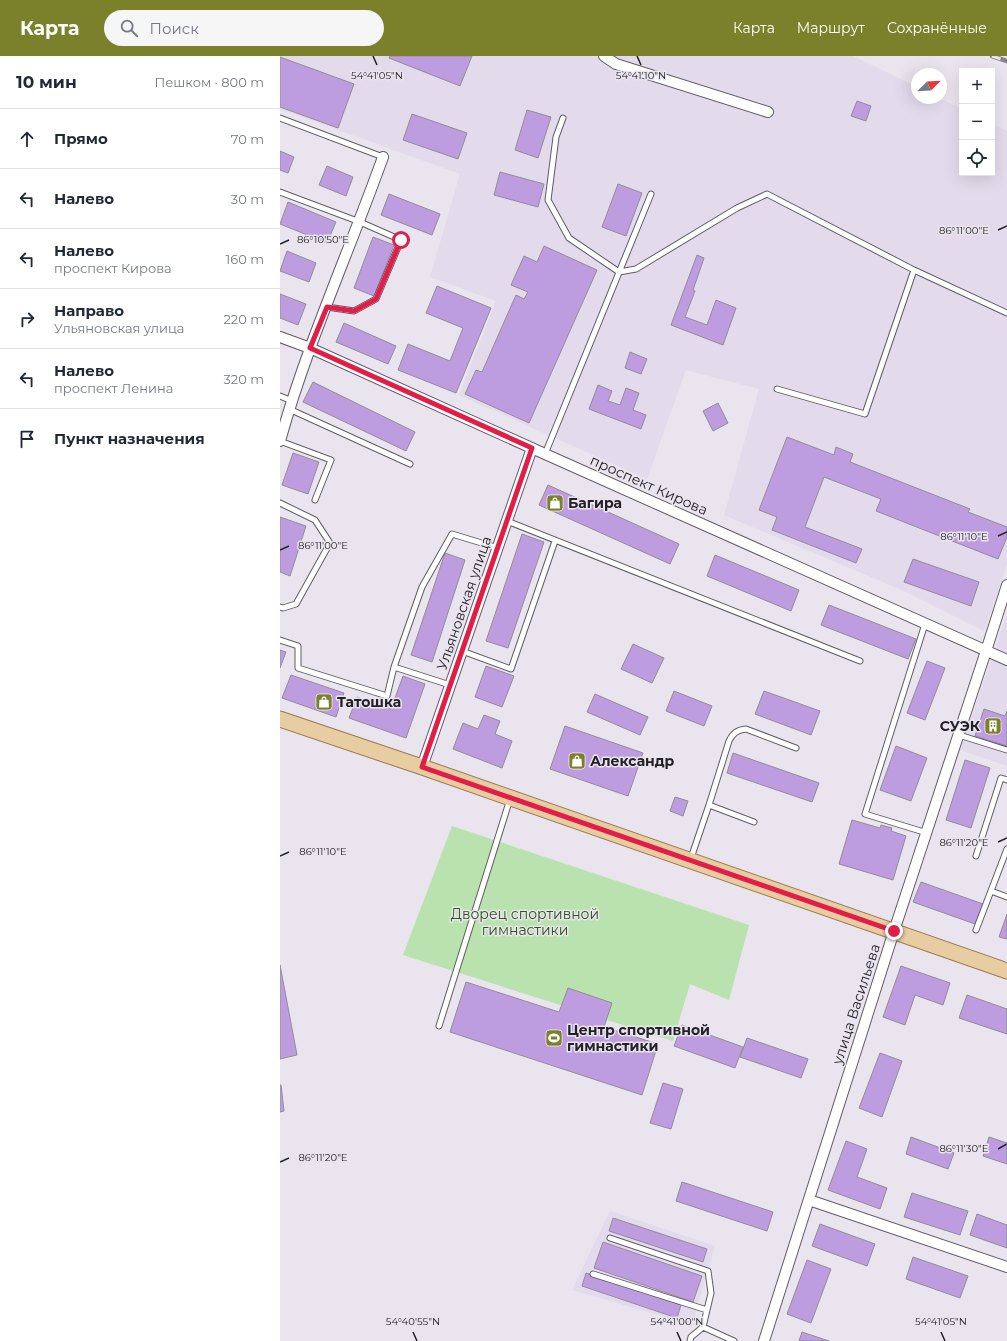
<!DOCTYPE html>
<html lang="ru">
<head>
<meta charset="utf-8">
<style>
	:root { --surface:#fff; --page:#f6f6f7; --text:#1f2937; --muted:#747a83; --line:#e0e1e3; --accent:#7b802b }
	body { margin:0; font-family:Montserrat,sans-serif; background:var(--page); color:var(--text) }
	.controls { position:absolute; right:12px; top:12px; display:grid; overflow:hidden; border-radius:0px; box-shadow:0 4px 16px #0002 }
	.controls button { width:36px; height:36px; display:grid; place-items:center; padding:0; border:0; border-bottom:1px solid var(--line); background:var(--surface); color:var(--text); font:20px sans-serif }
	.compass { position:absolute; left:631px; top:12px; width:36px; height:36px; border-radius:50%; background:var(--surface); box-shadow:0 4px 16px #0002; rotate:66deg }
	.stop { position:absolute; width:12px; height:12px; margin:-9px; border:3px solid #e11d48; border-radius:50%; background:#fff }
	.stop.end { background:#e11d48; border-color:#fff; box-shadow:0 1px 4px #0008 }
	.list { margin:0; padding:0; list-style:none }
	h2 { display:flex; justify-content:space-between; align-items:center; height:52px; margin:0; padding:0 16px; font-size:17px }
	h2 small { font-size:13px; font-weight:400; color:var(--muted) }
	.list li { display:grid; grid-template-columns:26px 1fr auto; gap:12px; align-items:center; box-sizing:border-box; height:60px; padding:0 16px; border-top:1px solid var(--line) }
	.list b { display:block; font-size:15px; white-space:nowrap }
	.list p { margin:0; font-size:13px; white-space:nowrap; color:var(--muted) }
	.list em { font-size:13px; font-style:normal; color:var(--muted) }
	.icon { flex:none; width:22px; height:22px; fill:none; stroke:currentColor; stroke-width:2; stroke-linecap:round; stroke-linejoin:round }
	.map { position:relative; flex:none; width:727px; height:1285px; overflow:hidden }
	header { display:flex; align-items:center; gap:24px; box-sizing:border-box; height:56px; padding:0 20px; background:var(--accent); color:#fff }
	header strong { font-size:19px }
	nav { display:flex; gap:22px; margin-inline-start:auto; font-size:14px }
	.search { width:280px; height:36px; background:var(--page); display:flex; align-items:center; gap:10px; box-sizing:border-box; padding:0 14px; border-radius:22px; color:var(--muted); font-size:15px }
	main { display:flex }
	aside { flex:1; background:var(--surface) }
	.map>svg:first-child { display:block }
	.built { fill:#e3daec }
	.green { fill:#bae2ae }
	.building { fill:#be9ce0; stroke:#918d97 }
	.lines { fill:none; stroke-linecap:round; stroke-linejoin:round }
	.lane-casing { stroke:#615c66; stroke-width:7 }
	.street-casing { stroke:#615c66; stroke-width:12 }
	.primary-casing { stroke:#997a4e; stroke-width:17 }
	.lane { stroke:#fff; stroke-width:5 }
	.street { stroke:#fff; stroke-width:10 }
	.primary { stroke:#e8cca2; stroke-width:15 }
	.rail-casing { stroke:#858289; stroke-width:4.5 }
	.rail { stroke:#e9e4ee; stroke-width:3; stroke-dasharray:9; stroke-linecap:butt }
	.route { stroke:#e11d48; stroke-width:5 }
	.ticks { fill:none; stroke:#232125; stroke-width:1.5 }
	.labels { text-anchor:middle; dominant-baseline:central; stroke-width:3; stroke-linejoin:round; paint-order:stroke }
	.street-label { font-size:14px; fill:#232125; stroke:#e9e4ee }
	.poi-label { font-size:14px; font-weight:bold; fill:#232125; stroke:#e9e4ee; text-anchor:start }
	.park-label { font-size:14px; fill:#285617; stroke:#e9e4ee }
	.ticks-label { font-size:10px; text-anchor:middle; fill:#232125; stroke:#e9e4ee; stroke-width:3; stroke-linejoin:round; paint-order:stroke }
</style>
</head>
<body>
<header>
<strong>Карта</strong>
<div class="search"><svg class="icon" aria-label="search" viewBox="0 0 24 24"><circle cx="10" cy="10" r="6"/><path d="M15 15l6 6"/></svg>Поиск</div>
<nav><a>Карта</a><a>Маршрут</a><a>Сохранённые</a></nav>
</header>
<main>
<aside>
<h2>10 мин<small>Пешком · 800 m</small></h2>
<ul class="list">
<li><svg class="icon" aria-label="ahead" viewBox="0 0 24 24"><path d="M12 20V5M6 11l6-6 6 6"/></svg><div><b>Прямо</b></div><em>70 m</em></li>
<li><svg class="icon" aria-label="left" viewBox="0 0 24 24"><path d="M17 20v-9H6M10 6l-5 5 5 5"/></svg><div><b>Налево</b></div><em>30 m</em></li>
<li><svg class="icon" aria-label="left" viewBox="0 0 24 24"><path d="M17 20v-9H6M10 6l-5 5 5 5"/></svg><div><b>Налево</b><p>проспект Кирова</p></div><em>160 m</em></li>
<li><svg class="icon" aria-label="right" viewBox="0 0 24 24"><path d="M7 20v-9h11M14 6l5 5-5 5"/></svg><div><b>Направо</b><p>Ульяновская улица</p></div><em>220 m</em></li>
<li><svg class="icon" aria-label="left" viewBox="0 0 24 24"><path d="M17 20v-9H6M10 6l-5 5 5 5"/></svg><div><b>Налево</b><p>проспект Ленина</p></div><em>320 m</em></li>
<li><svg class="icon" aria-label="arrive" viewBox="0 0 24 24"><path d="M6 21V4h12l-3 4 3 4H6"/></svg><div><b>Пункт назначения</b></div></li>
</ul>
</aside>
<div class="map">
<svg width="727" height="1285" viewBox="0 0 727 1285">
	<rect width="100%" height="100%" fill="#e9e4ee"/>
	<path class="built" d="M0,0H573L637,31V42H659L682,53V117H712V68L727,75V509L704,575L624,535L444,459L479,333L406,314L367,423L179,339L216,245L150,221L180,118L0,53Z
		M727,558V710L680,694Z
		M330,1155L435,1190L412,1269L292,1234Z"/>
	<path class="green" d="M172,770L469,869L449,944L410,928L393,985L123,899Z"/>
	<path class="building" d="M110,0H192L180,30L109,2Z
		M0,1L74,28L58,72L0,51Z
		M577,45L591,50L586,65L571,60Z
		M247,54L271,61L258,102L235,94Z
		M132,58L187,77L178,103L123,84Z
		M0,95L14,101L8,117L0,114Z
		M47,110L73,121L66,140L39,129Z
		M220,116L264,128L258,151L214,139Z
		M338,128L362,137L346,180L322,171Z
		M109,138L160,158L152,179L101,159Z
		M8,146L56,166L47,187L0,168Z
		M93,181L114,189L94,240L74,232Z
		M264,190L317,214L249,367L185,338L196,314L202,316L236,239L244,243L248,236L231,229L244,200L257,206Z
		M7,195L36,207L29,226L0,215Z
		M417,199L424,202L413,234L415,235L405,261L427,269L436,244L456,252L443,289L391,269Z
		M157,230L211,252L176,337L118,314L128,288L170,305L183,272L146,257Z
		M0,238L26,248L18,269L0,262Z
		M64,267L116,290L108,308L56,286Z
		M350,296L367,303L361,318L345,312Z
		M33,326L135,376L126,395L23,346Z
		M318,329L332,335L328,345L340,349L346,332L359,337L353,354L366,359L361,373L309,353Z
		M438,347L448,367L433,375L423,355Z
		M507,381L554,399L556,391L573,398L570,406L690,453L688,456L727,471V481L718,503L596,455L601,443L544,421L525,471L582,493L576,507L492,474L497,461L479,454Z
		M13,397L39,406L28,438L2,429Z
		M268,429L399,488L390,508L259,449Z
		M0,461L26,470L10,520L0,516Z
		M242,478L264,486L228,592L206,585Z
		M165,497L185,504L152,606L131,599Z
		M435,499L519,534L511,555L427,520Z
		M633,503L699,526L691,550L624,526Z
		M549,549L636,583L628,603L541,569Z
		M353,588L384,602L372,627L341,613Z
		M0,594L6,596L0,612Z
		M647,605L665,612L645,664L627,657Z
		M206,610L234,620L222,651L195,641Z
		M11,619L64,637L56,661L2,642Z
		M123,620L145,628L126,682L69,662L77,641L111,653Z
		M394,635L432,650L424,670L386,655Z
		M484,635L540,655L531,679L475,658Z
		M315,638L368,661L360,679L307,656Z
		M704,653L725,660L727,655V690L695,680Z
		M204,659L220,665L215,678L232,685L222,712L173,693L183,667L198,673Z
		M285,670L363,697L348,740L270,713Z
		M616,690L647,702L631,745L600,734Z
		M453,697L539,727L532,746L447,717Z
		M685,704L710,712L691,772L666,764Z
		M395,741L408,745L403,760L390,755Z
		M572,764L600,772L601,769L612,772L611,775L626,780L613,824L559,808Z
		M641,826L703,848L695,868L633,846Z
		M727,858V883L719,881Z
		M0,909L17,999L0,1003Z
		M621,910L670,927L663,949L635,939L625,969L603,961Z
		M186,926L279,956L288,932L332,947L324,971L378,988L362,1039L170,976Z
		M687,939L727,953V978L679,962Z
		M402,969L463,991L455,1012L394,990Z
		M467,982L528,1003L521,1022L460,1001Z
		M600,997L622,1005L602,1061L579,1052Z
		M383,1027L403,1033L391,1073L370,1067Z
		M0,1029H1L4,1055L0,1056Z
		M631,1081L674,1097L668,1113L626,1098Z
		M709,1081L727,1087V1108L703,1100Z
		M566,1085L587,1093L577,1121L607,1132L600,1153L548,1134Z
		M402,1126L493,1156L487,1175L396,1145Z
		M632,1137L688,1155L680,1179L624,1161Z
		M697,1158L727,1169V1192L690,1179Z
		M333,1162L427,1193L423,1206L329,1175Z
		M540,1168L595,1188L587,1210L532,1190Z
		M323,1186L422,1220L413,1246L314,1212Z
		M633,1201L688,1220L680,1242L626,1223Z
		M527,1204L551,1213L531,1267L507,1258Z
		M306,1217L401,1249L397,1262L302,1230Z
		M522,1276L549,1285H519Z"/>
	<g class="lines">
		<g class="lane-casing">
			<path id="lane" d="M0,62L103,101
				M283,62L276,81L268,144L289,182L339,216L356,213L457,152L487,138L634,214L727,257
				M0,136L80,166L121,184L96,243L74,255L47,251
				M497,333L585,358L634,214
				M0,340L12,345
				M9,353L130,408
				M0,385L51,404L35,444
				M265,398L371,138
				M0,447L35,464L50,487L16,548L3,552L0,551
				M227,465L580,605
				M645,568L585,758L647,777
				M0,584L18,590V612L107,640L114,611L142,531L172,478L218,492
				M182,595L231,613L275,485
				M114,611L170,629
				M679,679L727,694
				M429,749L449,685C453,677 457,674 466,673L516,692
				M696,800L721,722L727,724
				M411,802L429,749L474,766
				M711,835L727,841
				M696,874L727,793
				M159,970L230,743
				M330,1182L428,1215L431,1237L423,1271L454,1285
				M313,1218L427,1254
				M410,1285L411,1281L423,1271"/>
		</g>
		<g class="street-casing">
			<path id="street" d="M324,0L336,8L488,56
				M0,281L30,292L265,398L727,604
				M0,385C27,288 69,196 103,101
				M142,711L252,392
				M529,1144L727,1211
				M484,1285L614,875L706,595L727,529"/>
		</g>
		<g class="primary-casing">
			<path id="primary" d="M0,663L142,711L727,915"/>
		</g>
		<use href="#lane" class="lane"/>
		<use href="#street" class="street"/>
		<use href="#primary" class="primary"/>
		<g class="rail-casing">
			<path id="rail" d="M712,0L727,5"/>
		</g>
		<use href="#rail" class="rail"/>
	</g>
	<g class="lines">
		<path class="route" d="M121,184L96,243L74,255L47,251L30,292L252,392L142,711L614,875"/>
	</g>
	<path class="ticks" d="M93,0L97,9M357,0L361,9M718,174L727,170M0,188L9,184M718,480L727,476M0,494L9,490M718,786L727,782M0,800L9,796M718,1093L727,1088M0,1106L9,1102M133,1276L137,1285M397,1276L401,1285M661,1276L665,1285"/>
	<defs>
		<g id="shop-square" transform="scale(0.9)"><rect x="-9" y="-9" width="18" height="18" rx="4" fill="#7b802b" stroke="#e9e4ee"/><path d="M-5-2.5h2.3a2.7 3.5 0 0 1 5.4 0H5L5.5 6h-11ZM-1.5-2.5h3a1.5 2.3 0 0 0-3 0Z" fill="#fff"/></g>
		<g id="building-square" transform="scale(0.9)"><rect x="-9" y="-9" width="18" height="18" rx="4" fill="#7b802b" stroke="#e9e4ee"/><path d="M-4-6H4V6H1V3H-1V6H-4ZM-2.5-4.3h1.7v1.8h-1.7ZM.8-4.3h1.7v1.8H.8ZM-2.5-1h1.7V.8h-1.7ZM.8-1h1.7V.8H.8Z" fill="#fff"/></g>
		<g id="stadium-square" transform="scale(0.9)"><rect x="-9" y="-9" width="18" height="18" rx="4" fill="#7b802b" stroke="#e9e4ee"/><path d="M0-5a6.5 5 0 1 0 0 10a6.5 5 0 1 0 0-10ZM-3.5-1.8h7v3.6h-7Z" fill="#fff"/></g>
	</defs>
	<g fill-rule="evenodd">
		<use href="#shop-square" x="275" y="447"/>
		<use href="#shop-square" x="44" y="646"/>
		<use href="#building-square" x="713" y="670"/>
		<use href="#shop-square" x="297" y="705"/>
		<use href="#stadium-square" x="274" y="982"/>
	</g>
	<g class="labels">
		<g class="street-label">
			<text transform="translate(369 429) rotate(24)">проспект Кирова</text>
			<text transform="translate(184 547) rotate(-71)">Ульяновская улица</text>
			<text transform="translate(576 948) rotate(-72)">улица Васильева</text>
		</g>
		<g class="poi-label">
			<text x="288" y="447">Багира</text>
			<text x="57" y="646">Татошка</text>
			<text x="700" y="670" text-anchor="end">СУЭК</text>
			<text x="310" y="705">Александр</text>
			<text x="287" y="974">Центр спортивной<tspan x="287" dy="16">гимнастики</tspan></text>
		</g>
		<g class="park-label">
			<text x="245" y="858">Дворец спортивной<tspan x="245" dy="16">гимнастики</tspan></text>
		</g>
	</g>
	<g class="ticks-label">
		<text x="97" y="23">54°41'05"N</text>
		<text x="361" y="23">54°41'10"N</text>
		<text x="684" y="178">86°11'00"E</text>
		<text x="43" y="187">86°10'50"E</text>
		<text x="684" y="484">86°11'10"E</text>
		<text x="43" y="493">86°11'00"E</text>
		<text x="684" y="790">86°11'20"E</text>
		<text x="43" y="799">86°11'10"E</text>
		<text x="684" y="1096">86°11'30"E</text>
		<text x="43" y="1105">86°11'20"E</text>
		<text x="133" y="1269">54°40'55"N</text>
		<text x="397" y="1269">54°41'00"N</text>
		<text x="661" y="1269">54°41'05"N</text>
	</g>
</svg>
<div class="controls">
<button>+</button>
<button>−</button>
<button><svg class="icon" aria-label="locate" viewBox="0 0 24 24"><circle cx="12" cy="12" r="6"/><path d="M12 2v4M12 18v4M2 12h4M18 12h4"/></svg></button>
</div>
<svg class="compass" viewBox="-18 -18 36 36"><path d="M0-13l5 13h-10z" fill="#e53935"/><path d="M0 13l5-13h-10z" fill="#747a83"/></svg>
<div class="stop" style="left:121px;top:184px"></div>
<div class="stop end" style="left:614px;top:875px"></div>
</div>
</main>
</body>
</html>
